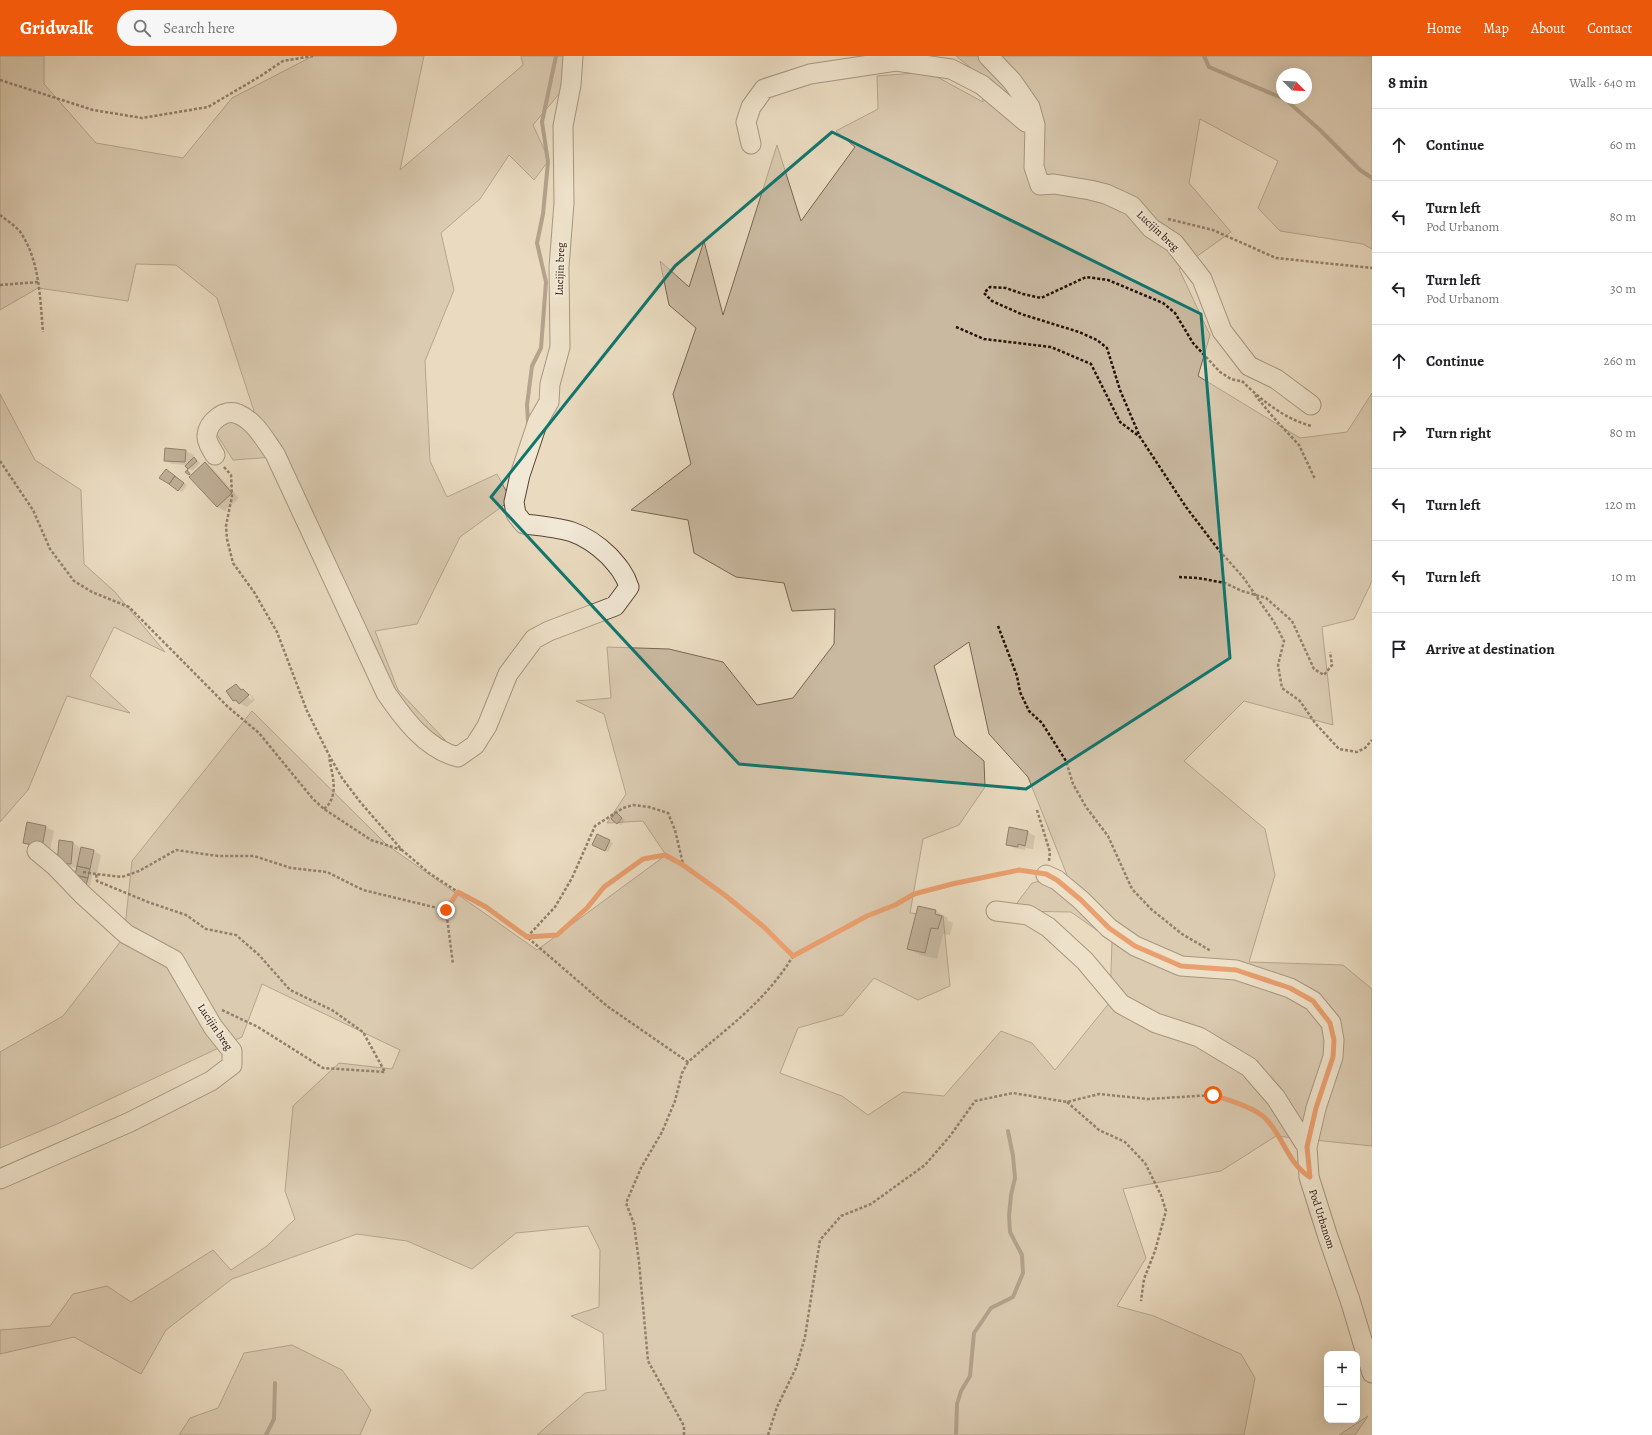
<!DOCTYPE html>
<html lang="en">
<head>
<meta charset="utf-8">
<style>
	:root { --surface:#fff; --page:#f6f6f6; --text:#202124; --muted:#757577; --line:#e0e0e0; --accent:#ea580c }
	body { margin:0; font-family:Alegreya,serif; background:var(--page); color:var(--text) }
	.controls { position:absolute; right:12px; bottom:12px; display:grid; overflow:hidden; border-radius:8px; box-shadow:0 4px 16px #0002 }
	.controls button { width:36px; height:36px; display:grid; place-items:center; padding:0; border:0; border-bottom:1px solid var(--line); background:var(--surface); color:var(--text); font:20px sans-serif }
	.compass { position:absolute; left:1276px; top:12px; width:36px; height:36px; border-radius:50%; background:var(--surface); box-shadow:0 4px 16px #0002; rotate:114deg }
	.stop { position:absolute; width:12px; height:12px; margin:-9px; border:3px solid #ea580c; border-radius:50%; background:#fff }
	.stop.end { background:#ea580c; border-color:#fff; box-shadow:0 1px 4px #0008 }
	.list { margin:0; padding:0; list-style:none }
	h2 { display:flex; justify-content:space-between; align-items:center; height:52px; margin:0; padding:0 16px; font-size:17px }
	h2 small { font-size:13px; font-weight:400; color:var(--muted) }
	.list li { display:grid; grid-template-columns:26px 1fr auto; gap:12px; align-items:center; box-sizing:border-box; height:72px; padding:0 16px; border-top:1px solid var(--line) }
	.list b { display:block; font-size:15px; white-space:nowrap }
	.list p { margin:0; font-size:13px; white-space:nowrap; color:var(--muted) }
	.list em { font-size:13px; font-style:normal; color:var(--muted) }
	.icon { flex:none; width:22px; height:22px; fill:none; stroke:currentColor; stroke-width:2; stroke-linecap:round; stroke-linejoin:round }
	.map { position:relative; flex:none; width:1372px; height:1379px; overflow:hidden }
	header { display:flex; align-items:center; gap:24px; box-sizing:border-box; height:56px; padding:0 20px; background:var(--accent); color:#fff }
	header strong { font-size:19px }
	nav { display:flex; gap:22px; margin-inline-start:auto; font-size:14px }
	.search { width:280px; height:36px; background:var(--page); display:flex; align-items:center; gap:10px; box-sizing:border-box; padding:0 14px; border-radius:22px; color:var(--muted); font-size:15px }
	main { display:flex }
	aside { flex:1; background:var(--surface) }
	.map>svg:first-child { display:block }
	.green { fill:#c9b9a1; stroke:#786554; fill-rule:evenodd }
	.shadow { fill:#0003; fill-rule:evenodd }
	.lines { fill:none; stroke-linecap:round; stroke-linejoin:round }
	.stream { stroke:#756150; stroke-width:4 }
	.building { fill:#8d7a67; stroke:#281107 }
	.minor-casing { stroke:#584435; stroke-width:21 }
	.path { stroke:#281107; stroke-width:2.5; stroke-dasharray:3 2; stroke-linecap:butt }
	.minor { stroke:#f1e8d6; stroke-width:19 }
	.route { stroke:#ea580c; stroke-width:5 }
	.marked { fill:none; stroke:#0f766e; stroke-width:3; stroke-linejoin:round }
	.labels { text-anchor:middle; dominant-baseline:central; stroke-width:4; stroke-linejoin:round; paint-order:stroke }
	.street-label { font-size:11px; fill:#281107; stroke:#f1e8d6 }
</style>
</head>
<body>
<header>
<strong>Gridwalk</strong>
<div class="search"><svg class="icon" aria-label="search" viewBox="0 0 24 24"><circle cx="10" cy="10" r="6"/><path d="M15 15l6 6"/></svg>Search here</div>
<nav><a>Home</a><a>Map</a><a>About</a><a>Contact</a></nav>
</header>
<main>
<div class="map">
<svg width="1372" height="1379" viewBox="0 0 1372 1379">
	<rect width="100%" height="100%" fill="#eadbc0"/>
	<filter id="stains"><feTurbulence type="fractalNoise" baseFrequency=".005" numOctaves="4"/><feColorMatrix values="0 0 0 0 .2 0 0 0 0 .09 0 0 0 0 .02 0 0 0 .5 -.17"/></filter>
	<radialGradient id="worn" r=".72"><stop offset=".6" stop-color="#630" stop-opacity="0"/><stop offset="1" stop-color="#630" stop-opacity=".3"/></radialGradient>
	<path class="green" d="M0,0H44V28L96,87L183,102L232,42L313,0H424L400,114L523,9L521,0H573L569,26L533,69L549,104L534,124L509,99L480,143L441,177L454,234L425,305L430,405L447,441L497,418L511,444L460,481L417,568L375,575L398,634L446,685L404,661L274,401L233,404L212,371L254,355L217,242L176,209L136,208L128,245L38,232L0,254Z
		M956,0H1372V193L1363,188L1280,175L1258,152L1278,105L1200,63L1189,127L1231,176L1179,213L1210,279L1198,320L1300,382L1347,376L1372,337V525L1354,563L1322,571L1333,669L1244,645L1184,705L1265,773L1275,819L1249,906L1343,909L1372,933V1090L1276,1080L1221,1115L1123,1133L1146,1202L1117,1250L1154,1260L1241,1298L1255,1322L1244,1379H537L585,1337L606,1334L603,1277L571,1260L599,1251L600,1194L588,1170L516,1177L472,1213L407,1185L357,1178L232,1223L166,1274L141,1318L74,1281L0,1298V1274L50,1270L73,1238L107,1230L131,1246L213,1194L231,1214L267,1190L295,1163L285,1135L293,1050L339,1007L392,1013L400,994L262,928L242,981L57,1068L0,1092V996L63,960L124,881L132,805L252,655L387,789L537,894L666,799L643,765L607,767L626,738L604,658L576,645L611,642L607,591L669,593L723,606L757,649L793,642L834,588L835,553L792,555L784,527L736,521L694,497L688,464L631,454L691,408L673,338L696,272L669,249L660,205L689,231L704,185L723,259L777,89L801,165L855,91L836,75L878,53L877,20L928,16L983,46L982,21ZM1282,18H1306V42H1282ZM969,586L989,678L1028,721L1067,819L1032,827L1011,855L1071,856L1112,885L1110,946L1055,1014L1032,987L1001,975L944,1040L903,1036L868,1059L842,1040L780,1017L798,972L843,959L874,922L918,944L950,930L943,860L910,857L923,783L959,769L985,731L984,705L955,680L934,610Z
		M0,338L35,404L81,434L84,508L115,536L165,596L114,571L90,620L130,657L67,640L28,734L0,766Z
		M292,1289L342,1314L371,1354L360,1379H179L190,1362L218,1352L244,1297Z
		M1368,1360L1355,1379H1339Z"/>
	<path class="shadow" d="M166,393L186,395L194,399L193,402L200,407L192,415L186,409L172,408L165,404Z
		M205,408L212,412L239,442L225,455L217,451L187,415L192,419Z
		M169,416L187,429L182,436L179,434Z
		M236,629L250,638L255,644L247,651L234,645ZM245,637H248L253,643L251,644Z
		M620,760L625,764L621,769L617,767Z
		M28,767L46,771L54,775L50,794L31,791L24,786Z
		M1027,776L1035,780L1033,793L1025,792V794L1014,792L1007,788Z
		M609,785L613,787L608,796L597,790Z
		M73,787L80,792L94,795L101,799L97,817L93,816L90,830L78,828L77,812L66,810L58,806Z
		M918,851L936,855L948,862L947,864L953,867L950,879L943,878L937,903L920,899L909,893Z"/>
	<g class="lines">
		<path class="stream" d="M1204,0L1209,11L1282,42
			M1282,42L1286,44L1320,74L1360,114L1372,122
			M528,366L527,349L532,310L541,292L546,226L537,187L543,158L548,106L542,66L556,0
			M266,1379L274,1363L275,1327
			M956,1379L957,1348L961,1335L970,1320L974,1277L991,1252L1013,1241L1023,1217L1022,1199L1010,1176L1009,1160L1011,1139L1015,1122L1013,1100L1008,1075"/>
	</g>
	<path class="building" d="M165,392L186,394L185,406L164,405Z
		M194,401L197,405L187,414L190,418L189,419L185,416L188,413L185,410Z
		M205,406L232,437L217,451L189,421Z
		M166,413L175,420L169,428L159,422Z
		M175,420L184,427L178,435L169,428Z
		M236,628L241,634L243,633L249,639L239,648L236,644L233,645L226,635Z
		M616,756L622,762L617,768L611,763Z
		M27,766L46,770L42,791L23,787Z
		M1009,771L1028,775L1025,790L1018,788V791L1006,789Z
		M597,778L610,784L605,795L592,789Z
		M59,784L73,786L71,808L57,807Z
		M81,791L94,794L90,813L77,810Z
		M77,810L90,813L88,822L75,819Z
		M75,819L88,822L86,829L73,826Z
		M918,850L936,854L935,858L942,860L938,873L931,872L925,897L907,893Z"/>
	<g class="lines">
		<g class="minor-casing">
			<path id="minor" d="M988,0L1012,25L1030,51L1035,69L1034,111L1040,129L1054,128L1090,134L1106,138L1132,150L1151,172L1174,187L1202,223L1222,275L1249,310L1276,323L1311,349
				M751,88L746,66L751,51L764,33L810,18L896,5L951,13L982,29L1026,66L1035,69
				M215,399C212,394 206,385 207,379C208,366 225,352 238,358C255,365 265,384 275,398L386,637C404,663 426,693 458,701L475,689L487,670L508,618L534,583L549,575L615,550L629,531C625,518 618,510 609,500C581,473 562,472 524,468L516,458L514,446L520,419L538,365L549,346L550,328L560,291L559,211L564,147L563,70L571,29L573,0
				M1046,819L1057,824L1081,844L1109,872L1135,890L1181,910L1236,914L1290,932L1313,945L1331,967L1334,984L1333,1001L1316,1052L1307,1091L1309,1121L1327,1178L1350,1244L1372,1317
				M996,855L1028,859L1048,871L1085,905L1121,948L1156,967L1199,981L1249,1011L1276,1042L1307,1091
				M0,1123L130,1066L211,1025L232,1009V995L213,971L174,904L126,878L83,839L55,810L37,795"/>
		</g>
		<path class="path" d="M0,24L93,54L142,62L208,51L259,21L283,5L313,0
			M0,159C6,164 16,170 21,177C40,206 40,243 43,276
			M1168,163L1213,174L1276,202L1372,212
			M0,229L39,226
			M956,271L984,283L1051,291L1091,308L1120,366L1140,381
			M1240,325L1231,323L1220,316L1193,287L1175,257L1163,247L1108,224L1086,221L1041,242L1023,238L1006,232L990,231L984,237L992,245L1021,258L1079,276L1097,284L1107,292L1120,334L1140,381L1186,451L1218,493L1243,521L1274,566L1284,585L1278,609L1282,632L1300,645L1315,667L1339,693L1357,696L1365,692L1372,684
			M1242,325C1261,344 1286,364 1312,370
			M1255,339L1273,361L1299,389L1315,423
			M0,405L33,454L50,493L74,525L92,536L129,551L228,651L259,677L313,743L324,753L371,784L402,794
			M224,411L231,419L232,440L226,470L227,483L233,507L254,536L277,576L307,655L329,699L342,722L361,747L402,794L429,817L458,836L486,851L527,881L607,950L688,1006C727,972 766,945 793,900
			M1179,521L1198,522L1225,527L1242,535L1266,542L1292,565L1314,613L1324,619L1332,609L1330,596
			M998,570L1017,620L1020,636L1029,655L1042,667L1066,705L1073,728L1086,751L1108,780L1132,833L1151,853L1182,878L1211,895
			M324,753C340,740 332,719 329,701
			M1037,754L1050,796L1049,805
			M83,816L96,818
			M446,854L453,908
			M527,881L557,879L587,852L604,831L643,803L665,799L683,809L726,840L764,871L793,900L867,860L895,849L914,838L952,828L1019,814L1031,816
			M527,881L555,851L572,822L595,770L623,752L633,749L649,751L668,757L675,774L683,808
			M222,954L258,971L323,1012L385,1016L363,976L332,954L290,934L259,899L236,879L206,873L186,859L148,846L97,825L96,818L122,821L139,815L176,794L218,800H254L291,812L327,816L363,834L446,854L458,836
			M1067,1046L1099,1074L1125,1086L1145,1107L1161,1139L1166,1155L1155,1195L1144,1223L1141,1245
			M684,1379V1370L648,1305L639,1206L634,1168L626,1147L641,1112L662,1076L675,1045L682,1017L688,1006
			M768,1379L777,1351L796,1312L805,1281L820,1184L841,1160L871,1148L925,1109L950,1080L975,1045L1013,1037L1067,1046L1099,1038L1148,1043L1213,1039L1242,1049L1264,1061L1277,1078L1291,1103"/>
		<use href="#minor" class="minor"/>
	</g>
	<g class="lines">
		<path class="route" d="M446,854L458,836L486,851L527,881L557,879L587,852L604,831L643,803L665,799L683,809L726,840L764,871L793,900L867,860L895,849L914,838L952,828L1019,814L1046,818L1057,824L1081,844L1109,872L1135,890L1181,910L1236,914L1290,932L1313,945L1330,967L1334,984L1333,1001L1316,1052L1307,1091L1310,1121C1287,1107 1283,1079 1265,1062C1254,1051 1228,1044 1213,1039"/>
	</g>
	<path d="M0 0H1372V1379H0ZM832,76L1201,258L1230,602L1026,733L739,708L491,441L675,210Z" fill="#eadbc0" fill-opacity=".55" fill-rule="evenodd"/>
	<path class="marked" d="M832,76L1201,258L1230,602L1026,733L739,708L491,441L675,210Z"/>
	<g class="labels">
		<g class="street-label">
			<text transform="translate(1158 175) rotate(43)">Lucijin breg</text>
			<text transform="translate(560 213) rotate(-88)">Lucijin breg</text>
			<text transform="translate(215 971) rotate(56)">Lucijin breg</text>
			<text transform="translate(1322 1163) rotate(72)">Pod Urbanom</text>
		</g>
	</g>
	<rect width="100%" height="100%" filter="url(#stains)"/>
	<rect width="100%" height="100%" fill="url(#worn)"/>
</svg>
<div class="controls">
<button>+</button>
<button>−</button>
</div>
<svg class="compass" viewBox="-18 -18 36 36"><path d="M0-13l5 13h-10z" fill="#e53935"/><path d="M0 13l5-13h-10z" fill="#757577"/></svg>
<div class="stop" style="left:1213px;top:1039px"></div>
<div class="stop end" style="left:446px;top:854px"></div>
</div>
<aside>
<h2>8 min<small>Walk · 640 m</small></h2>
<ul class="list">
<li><svg class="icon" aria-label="ahead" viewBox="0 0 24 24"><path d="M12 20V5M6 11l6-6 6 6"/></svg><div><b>Continue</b></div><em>60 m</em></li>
<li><svg class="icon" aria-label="left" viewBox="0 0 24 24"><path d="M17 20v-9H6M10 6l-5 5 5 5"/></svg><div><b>Turn left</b><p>Pod Urbanom</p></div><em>80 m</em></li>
<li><svg class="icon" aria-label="left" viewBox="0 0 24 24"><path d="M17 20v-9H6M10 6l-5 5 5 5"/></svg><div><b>Turn left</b><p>Pod Urbanom</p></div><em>30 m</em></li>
<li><svg class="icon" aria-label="ahead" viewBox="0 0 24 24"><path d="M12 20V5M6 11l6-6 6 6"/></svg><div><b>Continue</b></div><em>260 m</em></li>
<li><svg class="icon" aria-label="right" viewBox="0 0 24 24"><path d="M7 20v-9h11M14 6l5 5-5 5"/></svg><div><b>Turn right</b></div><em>80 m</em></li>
<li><svg class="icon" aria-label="left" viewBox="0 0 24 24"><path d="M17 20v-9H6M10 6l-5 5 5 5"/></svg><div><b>Turn left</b></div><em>120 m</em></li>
<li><svg class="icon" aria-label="left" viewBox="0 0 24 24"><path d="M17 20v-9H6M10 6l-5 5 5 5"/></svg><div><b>Turn left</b></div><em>10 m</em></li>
<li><svg class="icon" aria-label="arrive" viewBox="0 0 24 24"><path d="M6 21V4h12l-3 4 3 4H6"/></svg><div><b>Arrive at destination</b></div></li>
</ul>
</aside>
</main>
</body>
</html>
